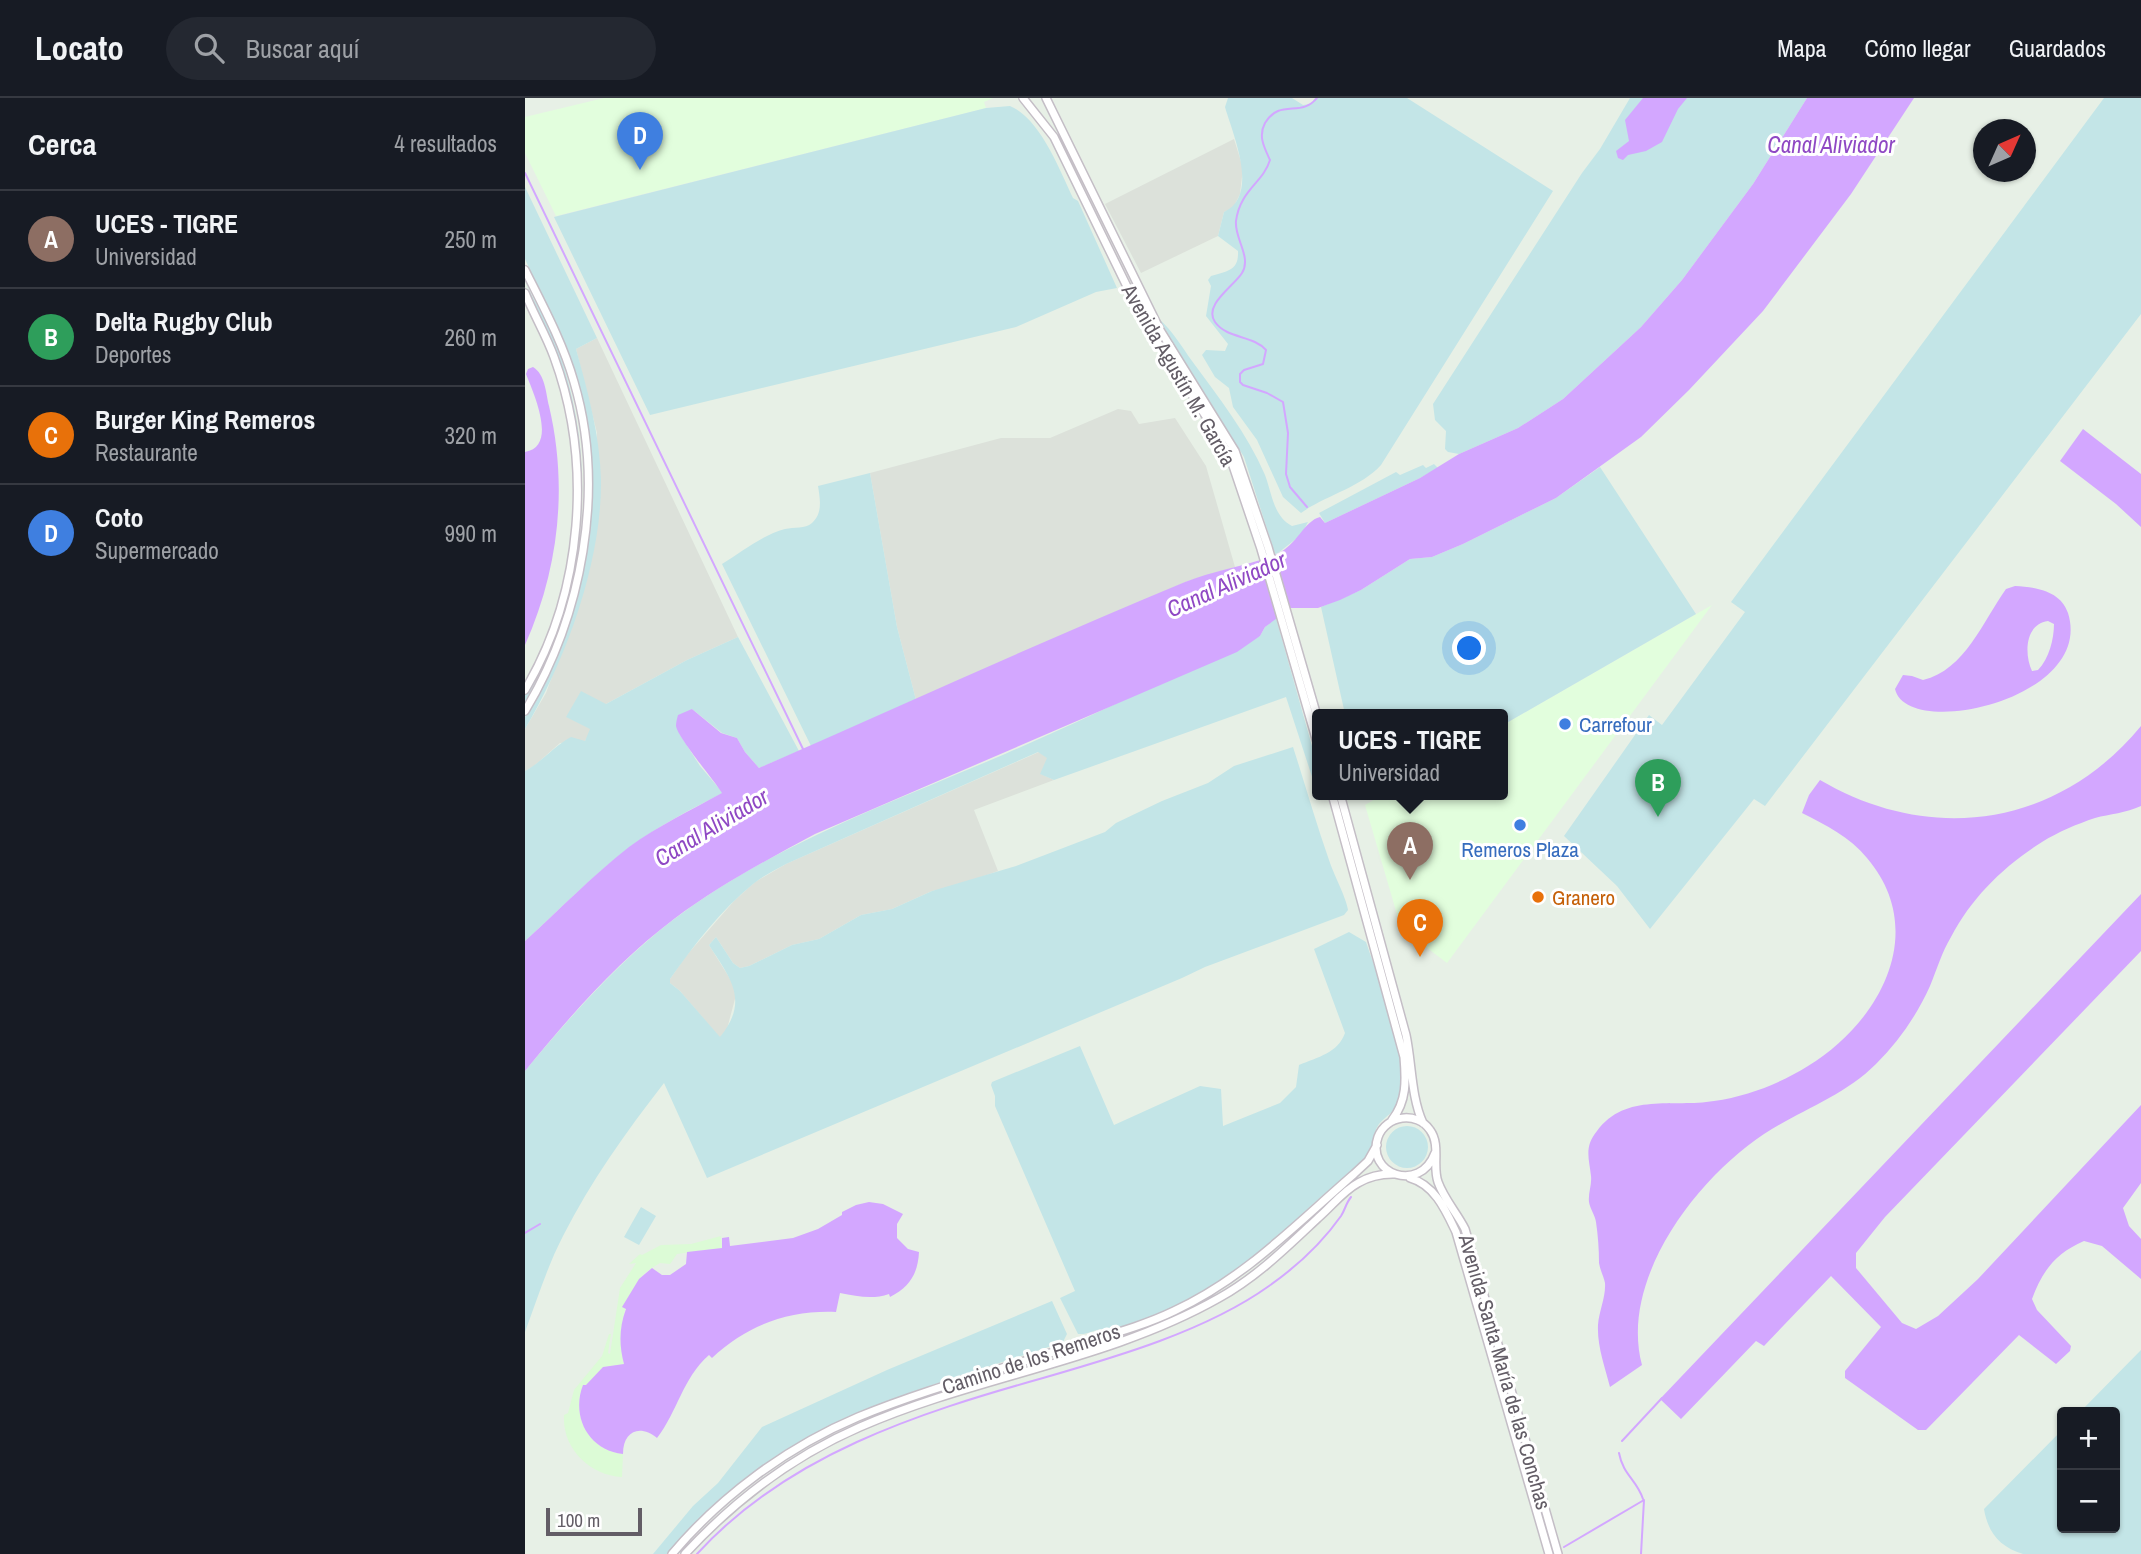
<!DOCTYPE html>
<html lang="es">
<head>
<meta charset="utf-8">
<style>
	:root { --surface:#171b24; --page:#242831; --text:#f1f3f6; --muted:#9ea1a6; --line:#363941; --accent:#cfe932 }
	body { margin:0; font-family:"Archivo Narrow",sans-serif; background:var(--page); color:var(--text) }
	.controls { position:absolute; right:21px; bottom:21px; display:grid; overflow:hidden; border-radius:7px; box-shadow:0 2px 5px #0004 }
	.controls button { width:63px; height:63px; display:grid; place-items:center; padding:0; border:0; border-bottom:2px solid var(--line); background:var(--surface); color:var(--text); font:35px sans-serif }
	.compass { position:absolute; left:1448px; top:21px; width:63px; height:63px; border-radius:50%; background:var(--surface); box-shadow:0 2px 5px #0004; rotate:45deg }
	.scale { position:absolute; left:21px; bottom:18px; width:96px; box-sizing:border-box; padding-left:7px; border:4px solid #635d66; border-top:0; font-size:19px; line-height:24px; white-space:nowrap; color:#635d66; -webkit-text-stroke:5px #fff; paint-order:stroke }
	.you { position:absolute; left:945px; top:551px; width:24px; height:24px; margin:-18px; border:5px solid #fff; border-radius:50%; background:#1a73e8; box-shadow:0 0 0 10px #1a73e833 }
	.badge { display:grid; place-items:center; width:46px; height:46px; border-radius:50%; background:var(--accent); color:#fff; font-size:23px; font-weight:700 }
	.pin { position:absolute; translate:-50% -58px; filter:drop-shadow(0 2px 4px #0008) }
	.pin::after { content:''; position:absolute; top:37px; width:24px; height:21px; background:inherit; clip-path:polygon(0 0,100% 0,50% 100%) }
	.popup { position:absolute; left:787px; top:611px; width:196px; height:91px; box-sizing:border-box; display:grid; place-content:center; border-radius:7px; background:var(--surface); filter:drop-shadow(0 2px 5px #0005); font-size:23px; white-space:nowrap; color:var(--muted) }
	.popup b { font-size:26px; color:var(--text) }
	.popup::after { content:''; position:absolute; left:50%; top:100%; margin-left:-14px; border:14px solid transparent; border-top-color:var(--surface) }
	.list { margin:0; padding:0; list-style:none }
	h2 { display:flex; justify-content:space-between; align-items:center; height:91px; margin:0; padding:0 28px; font-size:30px }
	h2 small { font-size:23px; font-weight:400; color:var(--muted) }
	.list li { display:grid; grid-template-columns:46px 1fr auto; gap:21px; align-items:center; box-sizing:border-box; height:98px; padding:0 28px; border-top:2px solid var(--line) }
	.list b { display:block; font-size:26px; white-space:nowrap }
	.list p { margin:0; font-size:23px; white-space:nowrap; color:var(--muted) }
	.list em { font-size:23px; font-style:normal; color:var(--muted) }
	.icon { flex:none; width:38px; height:38px; fill:none; stroke:currentColor; stroke-width:2; stroke-linecap:round; stroke-linejoin:round }
	.map { position:relative; flex:none; width:1616px; height:1456px; overflow:hidden }
	header { display:flex; align-items:center; gap:42px; box-sizing:border-box; height:98px; padding:0 35px; background:var(--surface); border-bottom:2px solid var(--line) }
	header strong { font-size:33px }
	nav { display:flex; gap:38px; margin-inline-start:auto; font-size:24px }
	.search { width:490px; height:63px; background:var(--page); display:flex; align-items:center; gap:18px; box-sizing:border-box; padding:0 24px; border-radius:38px; color:var(--muted); font-size:26px }
	main { display:flex }
	aside { flex:1; background:var(--surface) }
	.map>svg:first-child { display:block }
	.commercial { fill:#e2fedd }
	.industrial { fill:#dce1da }
	.green { fill:#c3e5e7 }
	.sand { fill:#dcfbd6 }
	.water { fill:#d3a7ff; fill-rule:evenodd }
	.lines { fill:none; stroke-linecap:round; stroke-linejoin:round }
	.stream { stroke:#d3a7ff; stroke-width:2 }
	.secondary-casing { stroke:#c4bec6; stroke-width:10 }
	.secondary { stroke:#fff; stroke-width:7 }
	.shop-dot { fill:#3f7fe0; stroke:#fff; stroke-width:2.5 }
	.food-dot { fill:#e8710a; stroke:#fff; stroke-width:2.5 }
	.labels { text-anchor:middle; dominant-baseline:central; stroke-width:6; stroke-linejoin:round; paint-order:stroke }
	.street-label { font-size:21px; fill:#635d66; stroke:#fff }
	.shop-label { font-size:21px; fill:#366cbe; stroke:#fff; text-anchor:start }
	.food-label { font-size:21px; fill:#c56008; stroke:#fff; text-anchor:start }
	.water-label { font-size:23px; font-style:italic; fill:#8f48c4; stroke:#fff }
</style>
</head>
<body>
<header>
<strong>Locato</strong>
<div class="search"><svg class="icon" aria-label="search" viewBox="0 0 24 24"><circle cx="10" cy="10" r="6"/><path d="M15 15l6 6"/></svg>Buscar aquí</div>
<nav><a>Mapa</a><a>Cómo llegar</a><a>Guardados</a></nav>
</header>
<main>
<aside>
<h2>Cerca<small>4 resultados</small></h2>
<ul class="list">
<li><span class="badge" style="background:#8d6e63">A</span><div><b>UCES - TIGRE</b><p>Universidad</p></div><em>250 m</em></li>
<li><span class="badge" style="background:#2e9e5b">B</span><div><b>Delta Rugby Club</b><p>Deportes</p></div><em>260 m</em></li>
<li><span class="badge" style="background:#e8710a">C</span><div><b>Burger King Remeros</b><p>Restaurante</p></div><em>320 m</em></li>
<li><span class="badge" style="background:#3f7fe0">D</span><div><b>Coto</b><p>Supermercado</p></div><em>990 m</em></li>
</ul>
</aside>
<div class="map">
<svg width="1616" height="1456" viewBox="0 0 1616 1456">
	<rect width="100%" height="100%" fill="#e7f0e6"/>
	<path class="commercial" d="M79,0H468L459,4L461,10L31,118L0,55V19Z
		M1187,507L922,865L876,830L840,707L859,696H978V627Z"/>
	<path class="industrial" d="M709,41L718,70L715,96L708,110L699,114L693,138L616,175L580,106Z
		M72,240L213,539L162,562L81,606L60,643L35,645L9,668L0,673V631L21,595L52,511L72,335L51,251Z
		M593,311L606,313L614,326L650,320L681,368L710,469L663,483L391,602L372,529L345,375L476,340H525Z
		M514,654L523,660L516,676L529,682L449,712L473,773L431,788L407,793L367,811L336,817L294,841L267,847L224,868L215,870L208,865L191,839L184,847L207,884L211,897L202,931L195,940L155,893L145,885V881L161,858L209,803L230,784L261,766Z"/>
	<path class="green" d="M703,0H767L778,7L786,6L790,0H882L1028,93L856,367C835,390 801,397 776,415L758,399L732,342L708,309L704,290L690,279L677,257L681,252L700,253L703,246L681,218L686,188L683,182L686,178C702,173 714,173 713,153L693,138L699,114C735,97 708,37 700,9Z
		M1105,0H1282L1228,86L1157,182L1116,229L1038,301L993,330L934,356L923,354L920,351L921,333L910,322L908,306L1057,75L1075,51Z
		M1579,0H1616V216L1240,708L1229,701L1125,831L1092,788L1039,738L1124,617L1137,627L1220,514L1206,504Z
		M485,8C515,20 535,73 548,100L553,103L592,190L571,194L491,229L125,317L29,119L461,10Z
		M0,89L72,240L51,251C63,294 75,338 76,382C77,463 41,562 0,631V619L32,555L51,499L65,372L38,243L0,161Z
		M0,184C10,205 23,224 31,246C76,365 61,494 0,604V597L31,539L41,507L50,467L54,405L39,279L29,250Z
		M634,221C647,232 657,249 667,263C694,300 722,335 740,377C747,395 748,418 767,428L783,424L776,437L753,455L750,456L719,359Z
		M909,366L913,370L895,380L800,425L794,415L871,374L875,377L898,367L901,370Z
		M1075,369L1171,516L978,627V616H820L796,509L836,492L885,461L907,459L938,446L1031,400Z
		M345,375L372,529L391,602L286,648L197,466C217,454 237,437 260,431C269,429 280,431 287,425C298,415 295,401 293,388Z
		M751,520L792,666V694L761,599L529,682L515,676L522,660L513,654L261,766C250,772 238,778 228,786C196,812 169,847 145,881V885L155,893L195,939C225,902 205,880 184,847L191,839L208,865L215,870L224,868L267,847L294,841L336,817L367,811L407,793L491,768L580,734L591,725L637,703L683,685L709,668L768,649C780,686 791,725 804,762C808,775 822,801 823,812L819,817L680,869L657,880L182,1080L139,985C101,1034 66,1083 38,1138C22,1169 12,1202 0,1234V973C44,920 93,864 148,822C248,746 366,705 480,656C566,619 650,577 735,538L740,529Z
		M213,539L274,653L234,670L220,654L212,640L197,635L167,611L154,635L175,668L198,695C166,711 133,728 105,749C67,778 35,811 0,843V673C17,664 29,648 46,639L60,643L65,631L41,619L56,593L81,606L162,562Z
		M824,834L841,844C855,887 885,952 876,998C872,1013 863,1016 854,1026C846,1037 849,1051 842,1061C830,1075 810,1086 797,1098C774,1118 754,1140 731,1160C700,1185 661,1205 624,1219C609,1224 595,1231 579,1231C570,1231 563,1237 553,1236L535,1200L550,1193L470,1008V998L466,987L467,984L555,948L589,1027L675,988L696,991L698,1028L755,1005L771,989L774,967C793,959 813,955 820,935L789,851Z
		M861 1049a21 21 0 1 1 42 0a21 21 0 1 1-42 0Z
		M116,1109L131,1118L114,1147L99,1139Z
		M527,1203L542,1236L538,1244C454,1273 364,1296 285,1338C231,1367 181,1410 142,1456H128L168,1408L193,1385L237,1329L362,1272Z
		M1616,1252V1456H1498C1475,1449 1463,1435 1459,1411L1537,1332V1430H1590V1314H1555Z"/>
	<path class="sand" d="M196,1138L197,1150L152,1156L145,1166L135,1165C128,1169 118,1175 114,1182C97,1205 92,1240 99,1266L78,1269L61,1288L58,1287C46,1318 63,1352 98,1356L97,1379C64,1377 37,1350 39,1317L43,1315L49,1292L77,1258L84,1236H86L83,1255L85,1256L95,1190L111,1165L104,1166L115,1156L117,1157L136,1147L166,1146Z"/>
	<path class="water" d="M1118,0H1162L1153,11L1137,44L1121,53L1103,57L1098,62L1093,60L1091,53L1104,43L1100,22Z
		M1282,0H1389L1326,96L1238,213L1164,292L1116,339L1031,400L938,446L907,459L885,461L836,492L815,502L793,510H766L740,529L735,538L712,554L290,736C242,762 193,788 149,821C93,863 44,919 0,973V843C35,811 67,778 104,749C133,728 166,712 197,695C189,682 153,640 151,628C151,624 152,621 153,617L167,611L196,635L212,640L220,654L234,670C376,608 517,543 660,484C689,472 722,468 752,456C772,447 779,423 795,419L800,425L895,380L934,356L993,330L1038,301L1116,229L1157,182L1228,86Z
		M8,269C20,276 21,295 24,308C43,388 34,471 0,547V354C33,349 9,296 1,276L3,271Z
		M1558,331L1616,376V429L1591,406L1535,363Z
		M1490,488C1511,489 1536,493 1543,515C1570,601 1382,643 1370,591L1378,577L1387,578L1398,582C1440,572 1458,523 1481,491ZM1523,523L1529,526C1529,541 1524,561 1513,572L1507,573C1499,556 1500,526 1523,523Z
		M1616,628V708C1601,715 1585,716 1570,720C1552,726 1533,734 1517,744C1479,768 1447,799 1426,839C1417,854 1412,871 1405,888C1392,917 1374,943 1351,966C1319,998 1276,1012 1239,1036C1171,1081 1094,1182 1117,1267L1085,1289C1080,1269 1072,1248 1073,1227C1074,1213 1081,1199 1080,1185C1079,1179 1075,1172 1074,1165C1074,1151 1073,1138 1071,1124C1070,1117 1065,1111 1064,1104C1063,1095 1067,1087 1066,1078C1064,1060 1059,1049 1072,1033C1101,994 1148,1010 1189,1003C1223,998 1254,986 1283,968C1354,925 1405,834 1342,760C1325,739 1301,727 1277,715L1284,697L1295,682C1406,747 1533,729 1616,628Z
		M1616,796V853L1360,1119L1331,1155V1170L1377,1225L1391,1231L1413,1218L1453,1181L1616,1007V1085L1598,1110L1604,1128L1616,1141V1181L1577,1148L1559,1143C1531,1155 1517,1173 1507,1201L1512,1212L1546,1248L1545,1253L1531,1266L1494,1237L1401,1332H1393L1320,1280V1273L1356,1229L1306,1178L1239,1248L1231,1243L1156,1321L1135,1301Z
		M344,1104L358,1106L378,1116L372,1126V1140L383,1151L394,1154C393,1175 385,1189 365,1199L364,1196C347,1202 332,1198 315,1195L311,1214C264,1212 222,1227 187,1260L184,1257C157,1281 153,1313 132,1340C115,1326 98,1333 98,1356C63,1352 46,1318 58,1287H61L78,1269L99,1266C94,1247 94,1230 101,1211L97,1209L114,1181L127,1170L137,1177H145L161,1166L162,1154L197,1150V1140L204,1139L205,1148L268,1140L293,1131L317,1117V1114L331,1107Z"/>
	<g class="lines">
		<path class="stream" d="M0,75L278,651
			M782,409L765,389L761,376L763,335L758,304L742,295L718,287L715,284V276L719,272L738,266L741,252C728,237 702,241 690,224C678,207 709,188 717,175C727,159 709,140 711,123C715,92 738,85 745,62C739,49 733,38 740,25C755,0 776,20 792,0
			M0,1135L15,1126
			M1097,1343L1137,1300
			M1094,1355C1098,1377 1112,1382 1118,1401
			M1039,1449L1119,1402L1116,1456
			M172,1456C262,1357 393,1315 518,1280C591,1259 681,1233 744,1188C771,1169 797,1145 816,1118C820,1112 821,1105 826,1099"/>
		<g class="secondary-casing">
			<path id="secondary" d="M498,0L529,39L612,209L625,233L688,329L706,362L736,451L792,644
				M521,0L635,232L710,353L743,449L792,618
				M0,172C18,208 38,245 49,284C81,392 57,518 0,613
				M0,195C9,217 21,237 29,259C68,365 58,494 0,592
				M807,696L879,959C881,982 882,1003 867,1022
				M815,696L881,937C887,965 886,999 898,1025
				M910,1055C895,1096 840,1076 853,1039C861,1017 892,1013 905,1032C916,1047 907,1067 913,1084C919,1101 932,1115 940,1131L1033,1456
				M885,1080C910,1087 921,1113 931,1134L1024,1456
				M147,1456C196,1398 262,1349 333,1319C401,1291 474,1272 544,1249C579,1238 616,1229 649,1213C720,1180 770,1127 829,1076L843,1063L852,1047
				M160,1456C209,1403 268,1358 335,1329C451,1278 583,1263 694,1200C732,1179 762,1149 793,1120C806,1109 818,1093 833,1085C843,1079 857,1076 868,1076"/>
		</g>
		<use href="#secondary" class="secondary"/>
	</g>
	<g class="shop-dot">
		<circle cx="1040" cy="626" r="7"/>
		<circle cx="995" cy="727" r="7"/>
	</g>
	<circle class="food-dot" cx="1013" cy="799" r="7"/>
	<g class="labels">
		<g class="street-label">
			<text transform="translate(654 277) rotate(60)">Avenida Agustín M. García</text>
			<text transform="translate(506 1261) rotate(-18)">Camino de los Remeros</text>
			<text transform="translate(980 1274) rotate(74)">Avenida Santa María de las Conchas</text>
		</g>
		<g class="shop-label">
			<text x="1054" y="626">Carrefour</text>
			<text x="995" y="751" text-anchor="middle">Remeros Plaza</text>
		</g>
		<g class="food-label">
			<text x="1027" y="799">Granero</text>
		</g>
		<g class="water-label">
			<text x="1306" y="46">Canal Aliviador</text>
			<text transform="translate(701 486) rotate(-24)">Canal Aliviador</text>
			<text transform="translate(186 729) rotate(-31)">Canal Aliviador</text>
		</g>
	</g>
</svg>
<div class="controls">
<button>+</button>
<button>−</button>
</div>
<svg class="compass" viewBox="-18 -18 36 36"><path d="M0-13l5 13h-10z" fill="#e53935"/><path d="M0 13l5-13h-10z" fill="#9ea1a6"/></svg>
<div class="scale">100 m</div>
<div class="you"></div>
<div class="pin badge" style="left:885px;top:782px;background:#8d6e63">A</div>
<div class="popup"><b>UCES - TIGRE</b>Universidad</div>
<div class="pin badge" style="left:1133px;top:719px;background:#2e9e5b">B</div>
<div class="pin badge" style="left:895px;top:859px;background:#e8710a">C</div>
<div class="pin badge" style="left:115px;top:72px;background:#3f7fe0">D</div>
</div>
</main>
</body>
</html>
